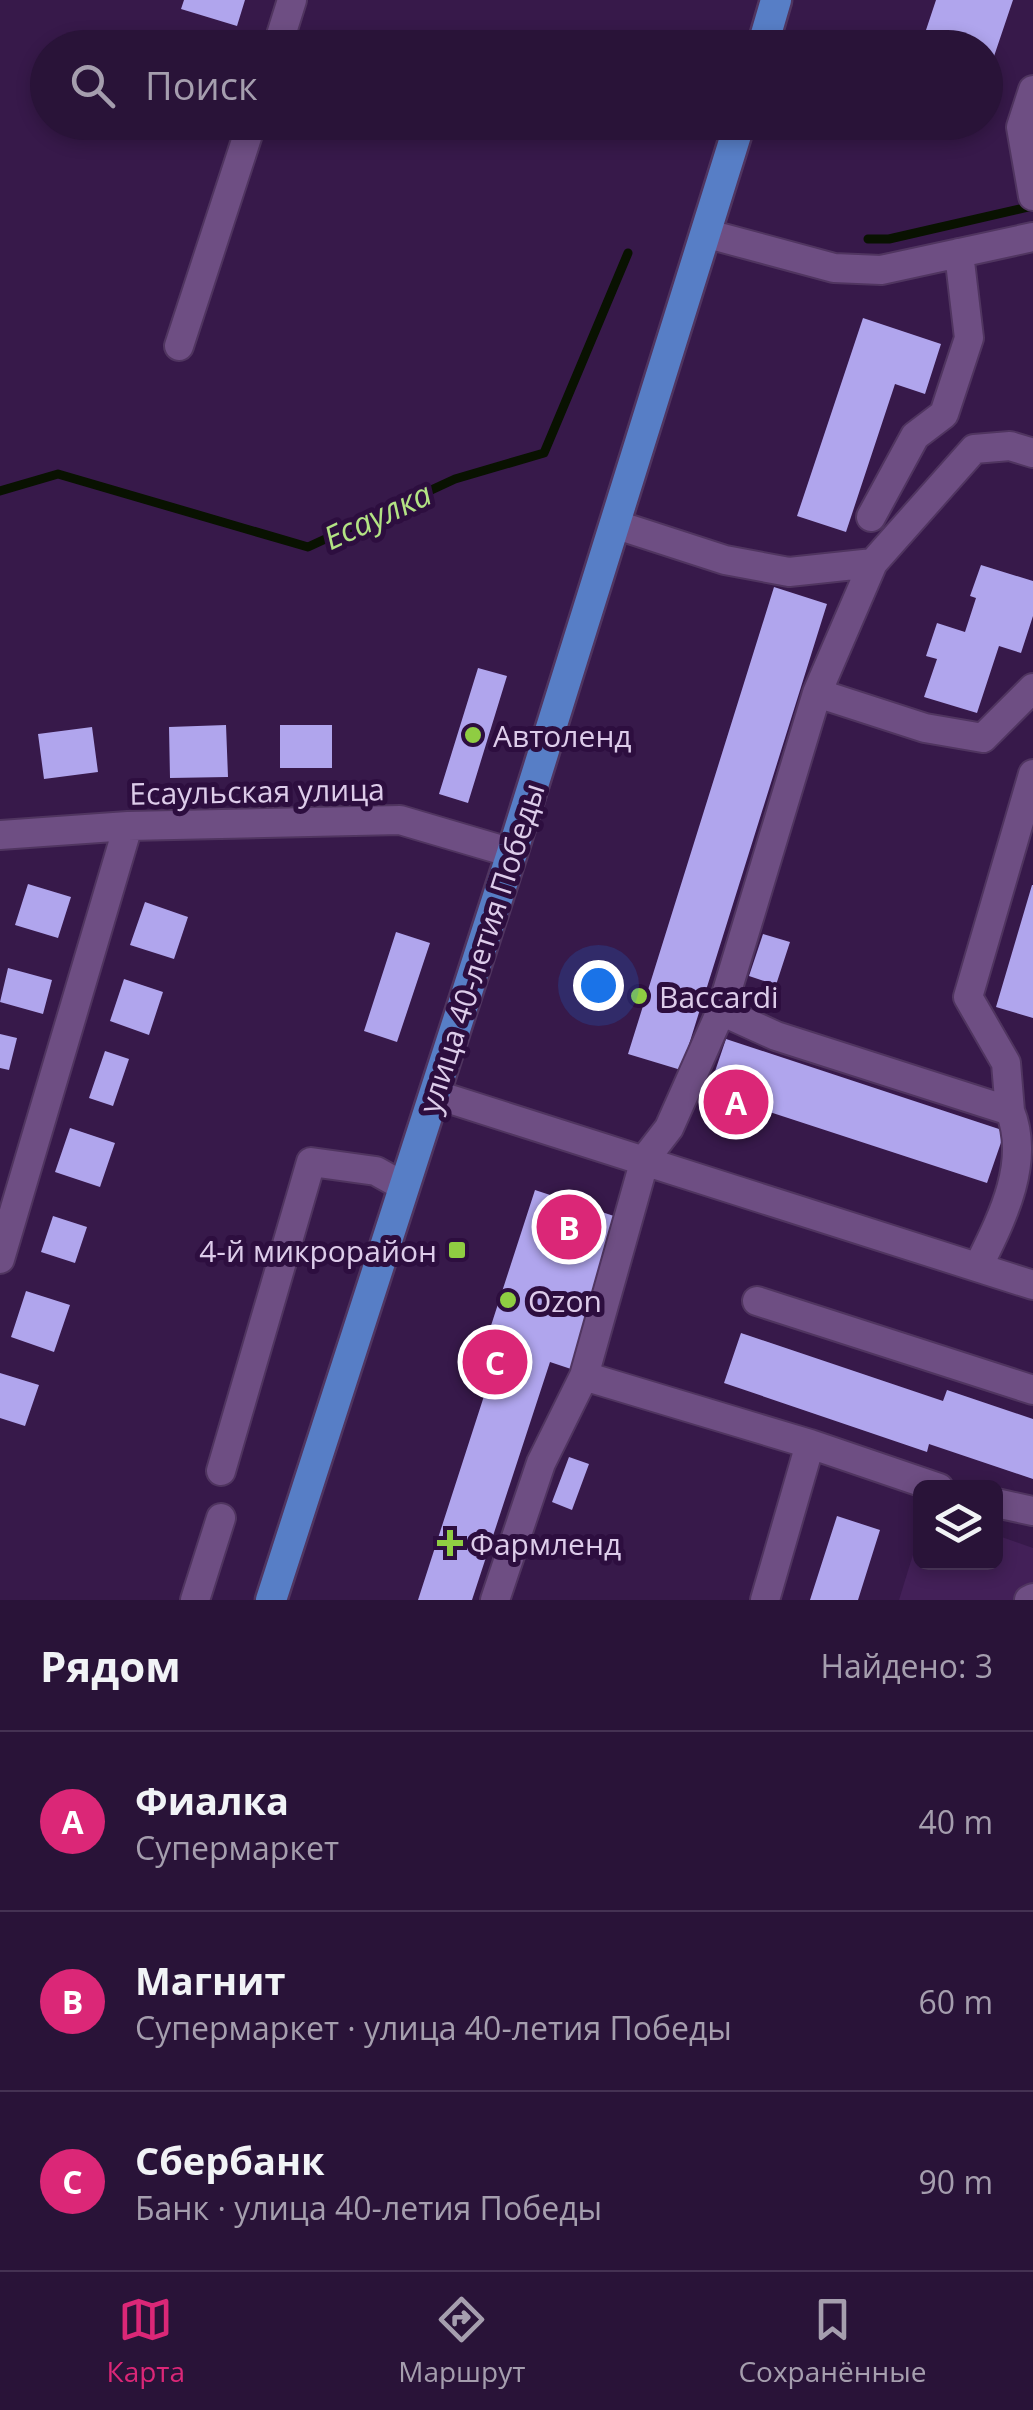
<!DOCTYPE html>
<html lang="ru">
<head>
<meta charset="utf-8">
<style>
	:root { --surface:#291338; --page:#352043; --text:#f1f3f6; --muted:#a59eae; --line:#453253; --accent:#db2777 }
	body { margin:0; font-family:"Open Sans",sans-serif; background:var(--page); color:var(--text) }
	.controls { position:absolute; right:30px; bottom:30px; display:grid; overflow:hidden; border-radius:15px; box-shadow:0 5px 15px #0003 }
	.controls button { width:90px; height:90px; display:grid; place-items:center; padding:0; border:0; border-bottom:2px solid var(--line); background:var(--surface); color:var(--text); font:50px sans-serif }
	.you { position:absolute; left:598px; top:985px; width:35px; height:35px; margin:-25px; border:8px solid #fff; border-radius:50%; background:#1a73e8; box-shadow:0 0 0 15px #1a73e833 }
	.badge { display:grid; place-items:center; width:65px; height:65px; border-radius:50%; background:var(--accent); color:#fff; font-size:32px; font-weight:700 }
	.pin { position:absolute; translate:-50% -50%; border:5px solid #fff; box-shadow:0 2px 10px #0006 }
	.list { margin:0; padding:0; list-style:none }
	h2 { display:flex; justify-content:space-between; align-items:center; height:130px; margin:0; padding:0 40px; font-size:42px }
	h2 small { font-size:32px; font-weight:400; color:var(--muted) }
	.list li { display:grid; grid-template-columns:65px 1fr auto; gap:30px; align-items:center; box-sizing:border-box; height:180px; padding:0 40px; border-top:2px solid var(--line) }
	.list b { display:block; font-size:38px; white-space:nowrap }
	.list p { margin:0; font-size:32px; white-space:nowrap; color:var(--muted) }
	.list em { font-size:32px; font-style:normal; color:var(--muted) }
	.icon { flex:none; width:55px; height:55px; fill:none; stroke:currentColor; stroke-width:2; stroke-linecap:round; stroke-linejoin:round }
	.map { position:relative; flex:none; width:1033px; height:1600px; overflow:hidden }
	.search { position:absolute; background:var(--surface); box-shadow:0 5px 15px #0003; left:30px; right:30px; top:30px; height:110px; display:flex; align-items:center; gap:25px; box-sizing:border-box; padding:0 35px; border-radius:55px; color:var(--muted); font-size:38px }
	.sheet { height:670px; background:var(--surface) }
	nav { display:flex; justify-content:space-around; align-items:center; box-sizing:border-box; height:140px; border-top:2px solid var(--line); background:var(--surface); font-size:28px; color:var(--muted) }
	nav a { display:grid; justify-items:center; gap:5px }
	nav .on { color:var(--accent) }
	.map>svg:first-child { display:block }
	.built { fill:#432058 }
	.lines { fill:none; stroke-linecap:round; stroke-linejoin:round }
	.stream { stroke:#091201; stroke-width:9 }
	.building { fill:#b0a5ed }
	.minor-casing { stroke:#503560; stroke-width:32 }
	.major-casing { stroke:#503560; stroke-width:35 }
	.minor { stroke:#6e4e83; stroke-width:28 }
	.major { stroke:#577ec6; stroke-width:30 }
	.poi-dot { fill:#8fcd42; stroke:#2d0e3f; stroke-width:4 }
	.labels { text-anchor:middle; dominant-baseline:central; stroke-width:10; stroke-linejoin:round; paint-order:stroke }
	.poi-label { font-size:30px; fill:#ddccea; stroke:#2d0e3f; text-anchor:start }
	.street-label { font-size:30px; fill:#ddccea; stroke:#2d0e3f }
	.water-label { font-size:32px; font-style:italic; fill:#b3e384; stroke:#2d0e3f }
</style>
</head>
<body>
<div class="map">
<svg width="1033" height="1600" viewBox="0 0 1033 1600">
	<rect width="100%" height="100%" fill="#37194a"/>
	<path class="built" d="M920,1532V1562H996V1535L1033,1548V1600H899Z"/>
	<g class="lines">
		<path class="stream" d="M868,239H889L1033,206
			M0,491L58,474L308,547L455,479L544,453L628,253"/>
	</g>
	<path class="building" d="M184,0H245L237,26L181,9Z
		M936,0H1013L986,80V48H920Z
		M863,318L941,344L925,394L895,384L846,532L797,516Z
		M981,565L1033,581V616L1021,653L999,646L977,713L924,697L937,659L926,656L937,623L965,632L976,598L970,596Z
		M774,587L827,604L681,1070L628,1054Z
		M478,668L507,676L468,803L439,794Z
		M226,725L228,777L170,778L169,727Z
		M280,725H332V768H280Z
		M92,727L98,772L44,779L38,734Z
		M28,884L71,897L58,938L15,925Z
		M1032,885H1033V1018L996,1007Z
		M145,902L188,917L174,959L130,945Z
		M396,932L430,943L397,1042L364,1031Z
		M763,934L790,942L776,985L749,976Z
		M8,968L52,980L43,1014L0,1002Z
		M124,979L163,992L149,1035L110,1021Z
		M0,1034L17,1038L9,1070L0,1068Z
		M726,1039L1005,1131L987,1183L708,1092Z
		M105,1051L129,1059L113,1106L89,1098Z
		M70,1128L115,1143L100,1187L55,1172Z
		M535,1190L620,1218L571,1369L550,1362L472,1600H418L495,1362L496,1365L500,1346L486,1341Z
		M53,1216L87,1227L75,1263L41,1252Z
		M26,1291L70,1305L54,1352L11,1337Z
		M741,1333L943,1401L947,1390L1033,1419V1479L929,1444L927,1452L724,1383Z
		M0,1373L39,1385L25,1426L0,1418Z
		M569,1457L589,1464L572,1510L552,1502Z
		M837,1516L880,1530L858,1600H810Z"/>
	<g class="lines">
		<g class="minor-casing">
			<path id="minor" d="M277,48L292,0
				M1033,90L1021,127L1033,196
				M708,234L834,268L881,270L1033,237
				M179,346L252,122
				M871,517L915,436L944,414L969,338L959,253
				M614,524L725,560L789,572L873,563L974,449L1010,446L1033,453
				M817,693L925,728L983,738L1033,688
				M0,835L128,826L400,820L512,853
				M721,1011L776,1036L1010,1111C1031,1163 1001,1220 978,1267
				M434,1094L1033,1285
				M1010,1111L1006,1063L968,997L1033,774
				M0,1259L128,826
				M757,1301L1033,1390
				M584,1376L810,1444L765,1600
				M810,1444L939,1488
				M221,1471L311,1162L376,1171L403,1186
				M996,1503L1033,1511
				M195,1600L221,1518
				M495,1600L541,1463L584,1376L645,1159L669,1128L721,1011L817,693L873,563
				M1029,1600L1033,1598"/>
		</g>
		<g class="major-casing">
			<path id="major" d="M762,48L776,0
				M271,1600L512,853L740,122"/>
		</g>
		<use href="#minor" class="minor"/>
		<use href="#major" class="major"/>
	</g>
	<g class="poi-dot">
		<circle cx="473" cy="735" r="10"/>
		<circle cx="639" cy="996" r="10"/>
		<rect x="447" y="1240" width="20" height="20" rx="5"/>
		<circle cx="508" cy="1300" r="10"/>
		<path d="M445 1528h10v10h10v10h-10v10h-10v-10h-10v-10h10z"/>
	</g>
	<g class="labels">
		<g class="poi-label">
			<text x="493" y="735">Автоленд</text>
			<text x="659" y="996">Baccardi</text>
			<text x="437" y="1250" text-anchor="end">4-й микрорайон</text>
			<text x="528" y="1300">Ozon</text>
			<text x="470" y="1543">Фармленд</text>
		</g>
		<g class="street-label">
			<text transform="translate(257 791) rotate(-1)">Есаульская улица</text>
			<text transform="translate(481 948) rotate(-72)">улица 40-летия Победы</text>
		</g>
		<g class="water-label">
			<text transform="translate(377 515) rotate(-25)">Есаулка</text>
		</g>
	</g>
</svg>
<div class="controls">
<button><svg class="icon" aria-label="layers" viewBox="0 0 24 24"><path d="M12 4l9 5-9 5-9-5zM3 14l9 5 9-5"/></svg></button>
</div>
<div class="you"></div>
<div class="pin badge" style="left:736px;top:1102px">A</div>
<div class="pin badge" style="left:569px;top:1227px">B</div>
<div class="pin badge" style="left:495px;top:1362px">C</div>
<div class="search"><svg class="icon" aria-label="search" viewBox="0 0 24 24"><circle cx="10" cy="10" r="6"/><path d="M15 15l6 6"/></svg>Поиск</div>
</div>
<section class="sheet">
<h2>Рядом<small>Найдено: 3</small></h2>
<ul class="list">
<li><span class="badge">A</span><div><b>Фиалка</b><p>Супермаркет</p></div><em>40 m</em></li>
<li><span class="badge">B</span><div><b>Магнит</b><p>Супермаркет · улица 40-летия Победы</p></div><em>60 m</em></li>
<li><span class="badge">C</span><div><b>Сбербанк</b><p>Банк · улица 40-летия Победы</p></div><em>90 m</em></li>
</ul>
</section>
<nav>
<a class="on"><svg class="icon" aria-label="map" viewBox="0 0 24 24"><path d="M3 6l6-2 6 2 6-2v14l-6 2-6-2-6 2zM9 4v14M15 6v14"/></svg>Карта</a>
<a><svg class="icon" aria-label="directions" viewBox="0 0 24 24"><path d="M12 3l9 9-9 9-9-9zM9 14v-3h6M13 9l2 2-2 2"/></svg>Маршрут</a>
<a><svg class="icon" aria-label="saved" viewBox="0 0 24 24"><path d="M7 4h10v16l-5-4-5 4z"/></svg>Сохранённые</a>
</nav>
</body>
</html>
